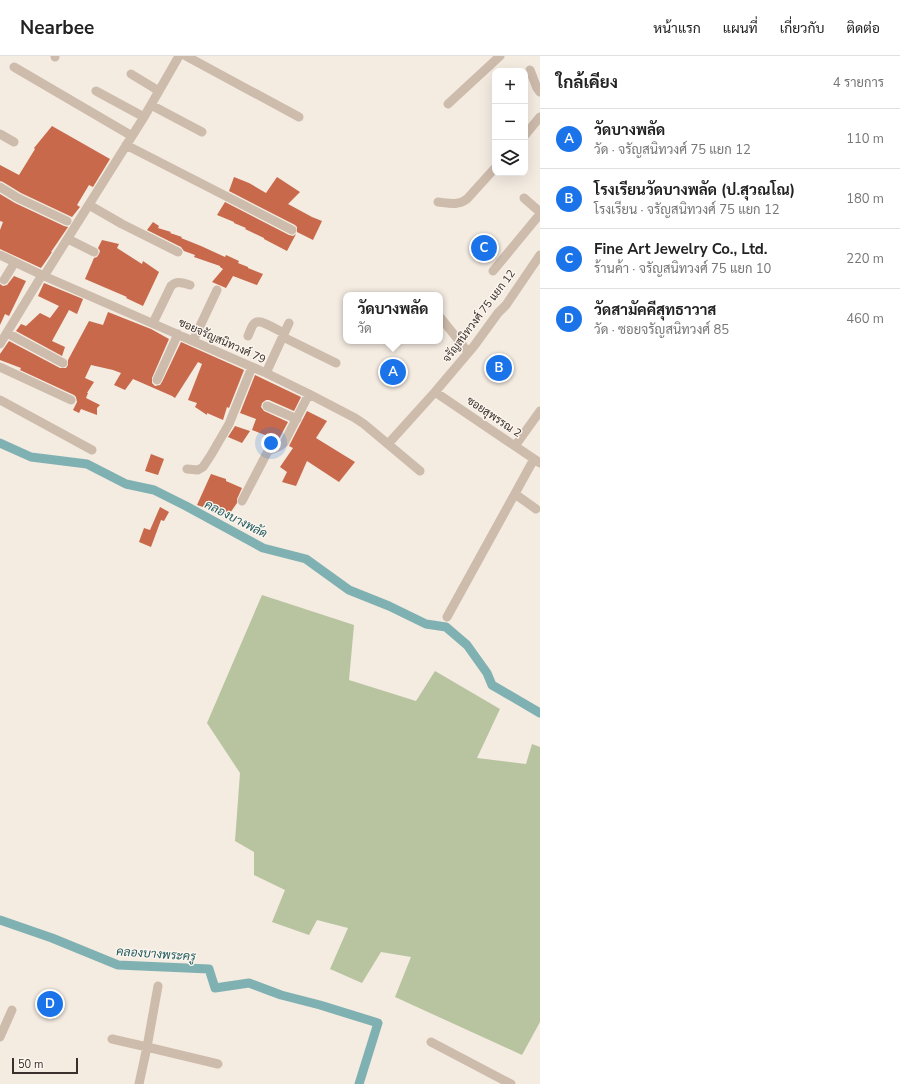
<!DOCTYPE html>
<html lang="th">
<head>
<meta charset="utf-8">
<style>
	:root { --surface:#fff; --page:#f6f6f6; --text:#222; --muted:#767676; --line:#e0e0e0; --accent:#1a73e8 }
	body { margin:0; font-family:"Nunito Sans",Sarabun,sans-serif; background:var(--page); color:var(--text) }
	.controls { position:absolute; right:12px; top:12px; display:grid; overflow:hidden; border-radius:8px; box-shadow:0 4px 16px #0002 }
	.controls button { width:36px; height:36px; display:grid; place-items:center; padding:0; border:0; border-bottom:1px solid var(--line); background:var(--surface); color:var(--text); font:20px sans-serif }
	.scale { position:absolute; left:12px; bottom:10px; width:66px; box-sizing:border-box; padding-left:4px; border:2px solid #3b302b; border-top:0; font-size:11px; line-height:14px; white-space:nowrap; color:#3b302b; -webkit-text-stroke:3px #fbf5ee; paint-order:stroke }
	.you { position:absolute; left:271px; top:387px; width:14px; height:14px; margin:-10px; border:3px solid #fff; border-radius:50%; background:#1a73e8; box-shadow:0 0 0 6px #1a73e833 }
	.badge { display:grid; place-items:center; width:26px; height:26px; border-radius:50%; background:var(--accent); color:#fff; font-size:13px; font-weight:700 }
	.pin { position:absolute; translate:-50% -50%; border:2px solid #fff; box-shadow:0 1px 4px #0006 }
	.popup { position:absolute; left:343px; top:236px; width:100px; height:52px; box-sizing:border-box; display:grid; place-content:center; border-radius:8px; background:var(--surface); filter:drop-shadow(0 1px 3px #0005); font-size:13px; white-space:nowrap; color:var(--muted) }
	.popup b { font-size:15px; color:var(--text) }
	.popup::after { content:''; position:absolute; left:50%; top:100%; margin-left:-8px; border:8px solid transparent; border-top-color:var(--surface) }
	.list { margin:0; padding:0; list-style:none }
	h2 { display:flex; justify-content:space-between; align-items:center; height:52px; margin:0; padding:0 16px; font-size:17px }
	h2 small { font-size:13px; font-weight:400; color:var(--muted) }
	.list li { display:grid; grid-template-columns:26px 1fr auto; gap:12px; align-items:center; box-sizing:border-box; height:60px; padding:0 16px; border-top:1px solid var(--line) }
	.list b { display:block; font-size:15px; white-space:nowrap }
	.list p { margin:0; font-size:13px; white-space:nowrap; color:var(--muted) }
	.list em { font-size:13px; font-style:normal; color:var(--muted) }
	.icon { flex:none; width:22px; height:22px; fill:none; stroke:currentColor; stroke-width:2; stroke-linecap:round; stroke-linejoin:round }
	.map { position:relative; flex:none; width:540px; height:1028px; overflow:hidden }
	header { display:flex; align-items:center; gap:24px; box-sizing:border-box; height:56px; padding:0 20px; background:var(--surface); border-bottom:1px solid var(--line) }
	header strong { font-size:19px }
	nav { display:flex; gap:22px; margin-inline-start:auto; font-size:14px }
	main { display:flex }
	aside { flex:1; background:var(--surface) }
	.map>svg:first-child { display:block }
	.green { fill:#b8c4a0 }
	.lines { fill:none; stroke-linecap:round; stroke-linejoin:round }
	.canal { stroke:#7fb0b2; stroke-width:9 }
	.building { fill:#c8694b }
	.street { stroke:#cdbbac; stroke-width:9 }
	.labels { text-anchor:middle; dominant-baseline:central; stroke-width:3; stroke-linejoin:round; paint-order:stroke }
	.street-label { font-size:11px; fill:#3b302b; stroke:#fbf5ee }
	.water-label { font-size:12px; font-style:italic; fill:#1f5a5e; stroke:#fbf5ee }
</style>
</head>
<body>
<header>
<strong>Nearbee</strong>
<nav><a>หน้าแรก</a><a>แผนที่</a><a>เกี่ยวกับ</a><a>ติดต่อ</a></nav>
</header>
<main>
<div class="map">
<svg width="540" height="1028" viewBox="0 0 540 1028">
	<rect width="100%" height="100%" fill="#f4ebe1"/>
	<path class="green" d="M262,539L354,569L349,624L416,645L435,615L500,653L477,702L526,708L532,688L540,691V966L522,999L395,941L411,901L381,896L362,927L330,913L348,872L317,864L309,879L272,866L285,834L254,819V796L235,785L240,717L207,667Z"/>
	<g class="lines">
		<path class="canal" d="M0,387L31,401L87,408L126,428L154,434L186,450L263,492L306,503L349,534L389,550L426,568L446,571L467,589L487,617L492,629L540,657
			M0,864L52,882L118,909L209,913L215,932L249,927L281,939L320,949L378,967L359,1028"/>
	</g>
	<path class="building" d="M52,70L110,103L93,131L89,129L77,149L80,151L72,161L21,137L3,126L0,125V109L19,119L35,93L34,92Z
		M234,121L249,127L266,137L277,121L300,136L288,148L312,161L322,165L313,184L297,176V171L295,169L229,135Z
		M0,138L15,147L64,170L68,171L51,196H52L48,202L41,212L0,193V174L3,166L0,165Z
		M225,146L289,179L293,180L296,178L287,195L264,183V182L245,173L246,172L234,167V166L217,159Z
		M153,166L159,170L158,172L171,176L170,177L182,181L181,182L201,190L225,201L226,199L239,205L238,207L248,211V212L263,218L257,229L233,220L226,232L212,226L223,213L220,211V210L194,201L195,199L184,195L181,191L147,174Z
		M102,184L119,188L117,192L142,208L143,205L159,216L143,250L126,242L127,241L85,223L94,202L97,201L99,198L100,195L98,192Z
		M14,220L26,225L9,260L5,258L0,269V228L3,230L7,229Z
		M44,227L83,243L77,258L69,254L52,285L65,291L62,300L16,275L21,268L26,270L40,257L50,262L59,250L38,240Z
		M108,256L151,273L169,283L152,322V327L155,330L160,329L162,326L181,286L244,314L229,352L227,351L223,364L207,357V359L195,351L197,347L188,344L202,308L198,306L175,342L172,340L133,323L125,334L114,329L121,317L113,314L91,309L85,322L94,326L87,337H88L86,342L100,349L97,352V359L81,353L79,357L73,354L77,346L76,341L74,339L20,314L21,312L0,304V298L9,285L60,312H66L68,309V304L89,265L103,269Z
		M255,319L301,341L294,355L269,344H266L262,347L261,351L264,355L288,366L279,383L278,384L252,374L256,363L240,357Z
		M307,355L327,365L316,382L355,406L339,426L307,405L296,430L282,426L287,416L280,411L293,392L289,390Z
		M235,370L250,375L242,387L228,381Z
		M151,398L164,403L158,419L145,415Z
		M211,418L226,423V425L242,432L237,443V447L228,460L197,449Z
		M160,451L169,456L164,465L161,464L151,491L139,486L144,472L150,474Z"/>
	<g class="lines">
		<path class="street" d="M186,0L299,61
			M55,1V0
			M14,11L132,80
			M530,14L537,32L540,36
			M131,18L159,35
			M96,35L144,61
			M448,48L500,0
			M151,49L202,76
			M0,78L14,86
			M525,79L540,61
			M126,89L292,174
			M0,131L18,142L67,165
			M524,142L540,156
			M438,146C448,147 458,150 467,143L495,112
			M89,149L122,168L178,196
			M68,183L94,196
			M0,199L44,220L266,317L309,338L355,362L364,368L420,415
			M493,215L540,158
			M44,220L144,61L179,0
			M4,224L15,206
			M440,261L468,296
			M153,267L171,230C177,224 183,227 190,229
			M7,277L63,307
			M248,280C250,276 252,267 257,266C262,264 279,275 284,277
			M283,281L336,307
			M193,285L217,234
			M0,288L42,219
			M0,311L71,344
			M266,317L289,267
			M157,324L178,278
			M435,336L540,407
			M0,344L92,394
			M267,350L297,363
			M388,388L435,336L474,290L498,257L506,249L540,199
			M515,390L540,355
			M187,413L198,414L203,411L211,399L229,368L252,311
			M515,438L536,453
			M242,445L268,395L280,390L284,387L309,338
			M447,561L534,403
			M158,930L147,991L218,1008
			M0,981L12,954
			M112,983L147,991L139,1028
			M431,986L511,1028"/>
	</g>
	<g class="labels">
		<g class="street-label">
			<text transform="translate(479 260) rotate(-53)">จรัญสนิทวงศ์ 75 แยก 12</text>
			<text transform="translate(222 285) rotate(24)">ซอยจรัญสนิทวงศ์ 79</text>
			<text transform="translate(494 361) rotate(34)">ซอยสุพรรณ 2</text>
		</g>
		<g class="water-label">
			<text transform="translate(236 463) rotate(27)">คลองบางพลัด</text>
			<text transform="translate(156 898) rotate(4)">คลองบางพระครู</text>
		</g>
	</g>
</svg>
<div class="controls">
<button>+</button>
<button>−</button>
<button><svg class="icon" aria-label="layers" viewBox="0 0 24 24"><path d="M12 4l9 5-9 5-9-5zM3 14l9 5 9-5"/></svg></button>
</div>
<div class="scale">50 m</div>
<div class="you"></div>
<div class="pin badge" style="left:393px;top:316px">A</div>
<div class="popup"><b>วัดบางพลัด</b>วัด</div>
<div class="pin badge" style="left:499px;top:312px">B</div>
<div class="pin badge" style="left:484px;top:192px">C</div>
<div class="pin badge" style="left:50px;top:948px">D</div>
</div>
<aside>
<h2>ใกล้เคียง<small>4 รายการ</small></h2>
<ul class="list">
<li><span class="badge">A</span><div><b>วัดบางพลัด</b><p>วัด · จรัญสนิทวงศ์ 75 แยก 12</p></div><em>110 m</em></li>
<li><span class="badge">B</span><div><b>โรงเรียนวัดบางพลัด (ป.สุวณโณ)</b><p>โรงเรียน · จรัญสนิทวงศ์ 75 แยก 12</p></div><em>180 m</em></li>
<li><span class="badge">C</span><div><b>Fine Art Jewelry Co., Ltd.</b><p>ร้านค้า · จรัญสนิทวงศ์ 75 แยก 10</p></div><em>220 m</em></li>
<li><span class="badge">D</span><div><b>วัดสามัคคีสุทธาวาส</b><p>วัด · ซอยจรัญสนิทวงศ์ 85</p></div><em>460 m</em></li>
</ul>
</aside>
</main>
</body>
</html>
